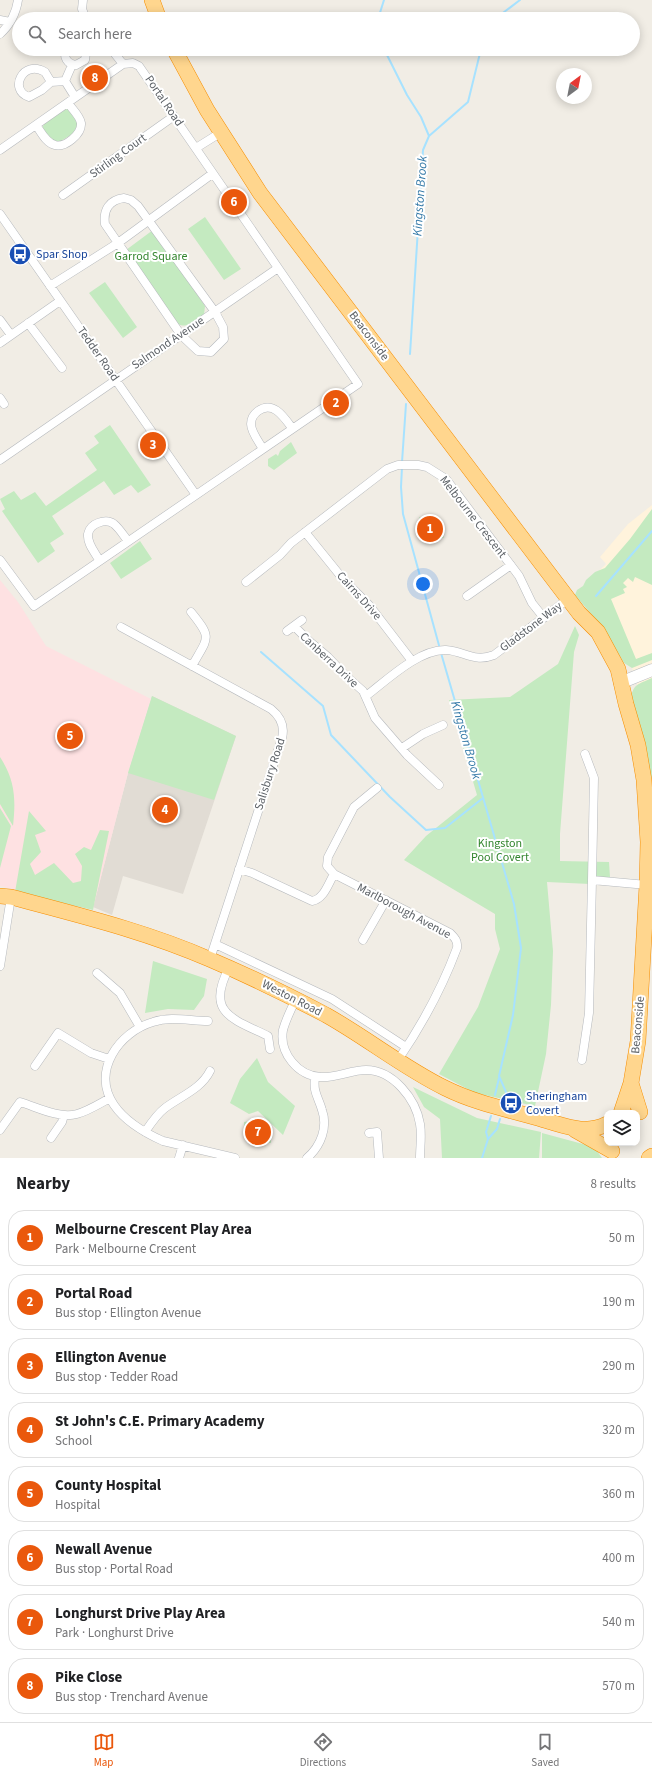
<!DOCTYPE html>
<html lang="en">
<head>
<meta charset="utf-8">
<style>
	:root { --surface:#fff; --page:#f2f2f2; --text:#202124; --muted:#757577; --line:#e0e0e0; --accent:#ea580c }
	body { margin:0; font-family:"Source Sans 3",sans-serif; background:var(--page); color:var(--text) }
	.controls { position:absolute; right:12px; bottom:12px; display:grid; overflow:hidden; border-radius:8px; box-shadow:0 2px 10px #0003 }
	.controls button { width:36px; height:36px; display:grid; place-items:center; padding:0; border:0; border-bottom:1px solid var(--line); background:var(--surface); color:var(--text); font:20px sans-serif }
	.compass { position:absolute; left:556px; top:68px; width:36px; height:36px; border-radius:50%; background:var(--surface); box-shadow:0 2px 10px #0003; rotate:32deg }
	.you { position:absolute; left:423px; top:584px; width:14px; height:14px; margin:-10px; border:3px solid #fff; border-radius:50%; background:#1a73e8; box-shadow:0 0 0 6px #1a73e833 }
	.badge { display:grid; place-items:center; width:26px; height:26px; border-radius:50%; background:var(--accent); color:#fff; font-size:13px; font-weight:700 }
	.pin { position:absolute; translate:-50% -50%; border:2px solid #fff; box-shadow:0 1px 4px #0006 }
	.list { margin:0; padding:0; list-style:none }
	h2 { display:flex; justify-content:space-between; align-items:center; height:52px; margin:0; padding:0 16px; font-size:17px }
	h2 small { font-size:13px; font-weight:400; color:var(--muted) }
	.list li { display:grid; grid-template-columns:26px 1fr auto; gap:12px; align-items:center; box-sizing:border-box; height:56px; margin:0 8px 8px; padding:0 8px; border:1px solid var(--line); border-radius:16px }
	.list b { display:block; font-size:15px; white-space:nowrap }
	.list p { margin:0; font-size:13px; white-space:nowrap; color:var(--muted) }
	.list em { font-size:13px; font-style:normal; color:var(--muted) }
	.icon { flex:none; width:22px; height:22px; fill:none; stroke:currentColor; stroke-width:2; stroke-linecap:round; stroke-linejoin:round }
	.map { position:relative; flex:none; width:652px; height:1158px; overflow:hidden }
	.search { position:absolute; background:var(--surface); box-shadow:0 2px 10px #0003; left:12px; right:12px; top:12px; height:44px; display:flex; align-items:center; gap:10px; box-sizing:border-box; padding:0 14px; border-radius:22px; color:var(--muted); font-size:15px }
	.sheet { height:564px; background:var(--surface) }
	nav { display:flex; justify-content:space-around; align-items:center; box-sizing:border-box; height:56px; border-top:1px solid var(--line); background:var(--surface); font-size:11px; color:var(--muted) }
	nav a { display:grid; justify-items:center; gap:2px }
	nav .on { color:var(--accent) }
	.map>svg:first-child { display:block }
	.commercial { fill:#fff3dc }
	.education { fill:#e1dcd4 }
	.medical { fill:#fee1e2 }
	.green { fill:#c4eac0 }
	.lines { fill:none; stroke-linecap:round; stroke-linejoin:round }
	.stream { stroke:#a7e2ff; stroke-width:2 }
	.street-casing { stroke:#b6b9bd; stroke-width:9 }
	.secondary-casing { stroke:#b7bbc0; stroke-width:13 }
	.highway-casing { stroke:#f68e00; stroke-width:16 }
	.street { stroke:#fff; stroke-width:8 }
	.secondary { stroke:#fff; stroke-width:12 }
	.highway { stroke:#ffd68e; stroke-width:15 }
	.labels { text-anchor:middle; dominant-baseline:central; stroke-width:4; stroke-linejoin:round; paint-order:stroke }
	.street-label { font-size:12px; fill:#5d6267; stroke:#fff }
	.transit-label { font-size:12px; fill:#164399; stroke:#fff; text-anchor:start }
	.park-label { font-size:12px; fill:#33852e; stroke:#fff }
	.water-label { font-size:13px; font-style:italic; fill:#357aa8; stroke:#fff }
</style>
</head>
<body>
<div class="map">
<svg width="652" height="1158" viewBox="0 0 652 1158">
	<rect width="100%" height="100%" fill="#f1ede5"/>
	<path class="commercial" d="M652,505V731L632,668L618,634L583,586L606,564L600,557L628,524Z"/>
	<path class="education" d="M152,696L236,736L183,894L123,876L112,915L93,907L128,773Z"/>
	<path class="medical" d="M0,580L18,602L46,646L151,699L128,773L93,908L0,886Z"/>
	<path class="green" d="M68,109L77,122V131L61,141H52L42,129C45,119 58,110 68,109Z
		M205,217L241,269L224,280L188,229Z
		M153,230L205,306L204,315C196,321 188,329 178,324L126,250Z
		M105,282L137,327L123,338L89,293Z
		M110,425L151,485L138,493L131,485L114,495L104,481L52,516L64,534L50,543L55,551L38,563L2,511L5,509L0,499L14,491L21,500L35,492L46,506L97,470L85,453L99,443L94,436Z
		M291,442L297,453L274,470L268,466V459L276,454L278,456L280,451Z
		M652,509V585L635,577L633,582L628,578L623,583L627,587L623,589L625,593L611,599L636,659L652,653V660L632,668L624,663L604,629L575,595L577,590L583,586L586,580L595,572L605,568L630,539Z
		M419,517L428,520L433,527L441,531L444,538L424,536Z
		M140,541L152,559L121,579L110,563Z
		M575,626L579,635L574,652L560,834V861L609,862L610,877L590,884L547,882L553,951L551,1005L546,1054L535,1106L475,1093L439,1074L478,1007L500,949L495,929V914L404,860L426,836L477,795L449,700L510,697L558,664Z
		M652,678V812L631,700C632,684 639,684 652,678Z
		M152,696L236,736L214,800L128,773Z
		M0,757C15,780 16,799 13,826L0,804Z
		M0,808L11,826L0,868Z
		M29,811L46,831L35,835L41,852L30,864L35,875L54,863L73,883L81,881L82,866L75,854L84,847L91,850L100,830L109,831L93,910L15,892Z
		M153,961L207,979L204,996L194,1010L168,1009L145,1013Z
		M257,1058L268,1082L295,1106L283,1135L258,1111L249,1114L230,1103L240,1079Z
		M413,1087L477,1118L541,1132L539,1158H442L440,1119L424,1107Z
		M263,1119L271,1126V1143L245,1139L244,1122Z
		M542,1133L594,1147L602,1158H542Z"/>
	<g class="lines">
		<path class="stream" d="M378,19L384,0
			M495,19L520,0
			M384,49L407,95L421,117L429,136L423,150L410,354
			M429,136L468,102L481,49
			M402,462L406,404
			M402,467L401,487L403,514L440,649
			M596,596L652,531
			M261,652L323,706L331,735L390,797L426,830L445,828L483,798
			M441,653L514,904L521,948L513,1015L499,1076L506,1092V1098
			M495,1095L499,1078
			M488,1139L486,1132L491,1116
			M482,1158L488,1139L497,1129L500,1119"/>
		<g class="street-casing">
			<path id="street" d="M83,0L82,9L86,19
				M0,20L10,22
				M0,34C10,25 16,13 18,0
				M66,49C63,57 67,64 76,65L85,60L86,53L85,49
				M111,49L123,64
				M65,81L75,97
				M65,81L72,65
				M51,82L45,72C23,59 8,90 29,97L42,90L51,82L65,81
				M36,125C41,132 46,143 55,145C65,148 82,134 81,123C80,116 72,109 68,103
				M196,148L220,133
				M0,150L123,64L133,63L139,66L358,384L34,606L0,560
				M63,195L174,116
				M124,198L131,200L138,206L215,312L223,327L224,339L211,352L198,351L181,335L105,224C103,210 109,200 124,198Z
				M0,214L196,495
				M50,286L118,243L212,174
				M0,320L11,335
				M28,323L62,368
				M0,343L60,301
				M0,398L4,404
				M263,449C259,442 251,432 251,424C251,419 254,414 258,411C273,400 284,417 292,428
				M0,460L278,268
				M305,532L343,579L369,605L412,661
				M99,560C95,552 87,544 88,534C90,523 106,518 114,524C119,528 124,536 128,541
				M246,582L280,555L291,543L387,469L398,465H418L427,467L446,479L519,576L532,603L544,618
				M467,596L511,565
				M191,612C213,639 208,637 192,666
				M294,626L309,641L328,657L346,676L363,691L375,718L407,755L439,785
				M121,627L271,709C281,717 285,726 282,738L210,959
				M287,631L302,620
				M366,696C387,680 419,649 446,650C464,651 474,663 494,655L568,599
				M402,748L423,734L443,725
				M585,754L594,778L592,880L647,885
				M239,869L252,873L312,901C324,899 328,884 334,874L450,933C455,938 458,941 457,948C442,988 422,1025 398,1060
				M334,874L327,866L328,857L354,807L377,788
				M363,940L386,900
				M215,944L332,999L406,1047
				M0,966L11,897
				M229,968C205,1013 233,1019 268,1036L270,1049
				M97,973L120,993L140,1027
				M296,999C291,1009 286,1019 283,1030C279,1053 298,1076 321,1077C336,1078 351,1070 366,1070C393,1070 416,1099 420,1124C422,1135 420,1147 420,1158
				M208,1021C190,1021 171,1016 153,1022C119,1032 91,1071 114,1105C125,1121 145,1133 163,1141L235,1158
				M582,1060L589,1013L592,880
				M35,1066L58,1033L91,1053L109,1059
				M0,1130L20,1102C37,1107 59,1119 77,1114C88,1111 99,1104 110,1098
				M145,1132C151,1123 157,1114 165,1108C181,1096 201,1089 210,1071
				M369,1133L377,1132L379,1158
				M51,1138L62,1122L64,1115
				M179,1158L183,1145
				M307,1158C321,1146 328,1127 322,1110C318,1096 313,1093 315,1077"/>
		</g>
		<g class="secondary-casing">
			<path id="secondary" d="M620,683L652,670"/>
		</g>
		<g class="highway-casing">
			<path id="highway" d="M152,0L159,19
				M174,49L207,110L260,193L579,613L598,632L618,669L626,704L638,745L644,780L648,842L647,885L638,1041L631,1083L621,1113
				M0,896L11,897C78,915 145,931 209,959C249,976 288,995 326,1015C367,1038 404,1068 445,1088C477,1104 511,1110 544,1120C566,1126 585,1135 607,1124
				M631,1083L640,1112
				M575,1130L612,1151
				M649,1158L652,1156"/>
		</g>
		<use href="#street" class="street"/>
		<use href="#secondary" class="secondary"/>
		<use href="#highway" class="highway"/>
	</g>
	<defs>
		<g id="bus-disc" transform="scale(1.15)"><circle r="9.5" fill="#1a4fb4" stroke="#fff"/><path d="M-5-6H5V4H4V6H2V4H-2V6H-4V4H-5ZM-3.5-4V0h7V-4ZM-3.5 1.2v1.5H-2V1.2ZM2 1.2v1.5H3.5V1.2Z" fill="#fff"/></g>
	</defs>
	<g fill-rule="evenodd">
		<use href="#bus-disc" x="20" y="254"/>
		<use href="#bus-disc" x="511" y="1103"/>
	</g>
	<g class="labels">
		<g class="street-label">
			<text transform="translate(164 101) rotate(56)">Portal Road</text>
			<text transform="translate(118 156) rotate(-36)">Stirling Court</text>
			<text transform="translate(369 336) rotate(53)">Beaconside</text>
			<text transform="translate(168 343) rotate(-34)">Salmond Avenue</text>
			<text transform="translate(98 354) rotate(55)">Tedder Road</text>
			<text transform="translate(473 517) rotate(52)">Melbourne Crescent</text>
			<text transform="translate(359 596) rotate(48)">Cairns Drive</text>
			<text transform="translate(531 627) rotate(-37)">Gladstone Way</text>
			<text transform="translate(329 660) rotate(43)">Canberra Drive</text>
			<text transform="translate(270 774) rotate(-72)">Salisbury Road</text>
			<text transform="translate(404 911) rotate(28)">Marlborough Avenue</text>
			<text transform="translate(292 998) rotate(27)">Weston Road</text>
			<text transform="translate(638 1025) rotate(-85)">Beaconside</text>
		</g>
		<g class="transit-label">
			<text x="36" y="254">Spar Shop</text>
			<text x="526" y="1096">Sheringham<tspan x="526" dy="14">Covert</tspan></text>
		</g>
		<g class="park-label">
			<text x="151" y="256">Garrod Square</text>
			<text x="500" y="843">Kingston<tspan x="500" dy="14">Pool Covert</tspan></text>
		</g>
		<g class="water-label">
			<text transform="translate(420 196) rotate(-86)">Kingston Brook</text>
			<text transform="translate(466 740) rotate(74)">Kingston Brook</text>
		</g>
	</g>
</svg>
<div class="controls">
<button><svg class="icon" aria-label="layers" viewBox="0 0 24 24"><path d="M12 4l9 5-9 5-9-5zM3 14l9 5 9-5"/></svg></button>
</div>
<svg class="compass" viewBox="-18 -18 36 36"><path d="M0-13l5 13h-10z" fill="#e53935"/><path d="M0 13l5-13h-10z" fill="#757577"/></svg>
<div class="you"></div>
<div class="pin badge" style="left:430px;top:529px">1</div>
<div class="pin badge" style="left:336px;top:403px">2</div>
<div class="pin badge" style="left:153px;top:445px">3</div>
<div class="pin badge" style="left:165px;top:810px">4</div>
<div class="pin badge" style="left:70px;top:736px">5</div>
<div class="pin badge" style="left:234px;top:202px">6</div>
<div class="pin badge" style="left:258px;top:1132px">7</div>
<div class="pin badge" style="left:95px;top:78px">8</div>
<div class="search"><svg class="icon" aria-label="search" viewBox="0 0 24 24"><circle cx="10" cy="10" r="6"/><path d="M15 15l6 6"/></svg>Search here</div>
</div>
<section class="sheet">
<h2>Nearby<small>8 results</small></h2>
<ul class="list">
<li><span class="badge">1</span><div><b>Melbourne Crescent Play Area</b><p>Park · Melbourne Crescent</p></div><em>50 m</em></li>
<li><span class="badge">2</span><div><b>Portal Road</b><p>Bus stop · Ellington Avenue</p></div><em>190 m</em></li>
<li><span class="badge">3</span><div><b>Ellington Avenue</b><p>Bus stop · Tedder Road</p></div><em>290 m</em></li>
<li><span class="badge">4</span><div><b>St John's C.E. Primary Academy</b><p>School</p></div><em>320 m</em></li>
<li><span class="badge">5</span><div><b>County Hospital</b><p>Hospital</p></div><em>360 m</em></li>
<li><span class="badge">6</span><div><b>Newall Avenue</b><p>Bus stop · Portal Road</p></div><em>400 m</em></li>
<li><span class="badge">7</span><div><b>Longhurst Drive Play Area</b><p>Park · Longhurst Drive</p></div><em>540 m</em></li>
<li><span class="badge">8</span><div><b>Pike Close</b><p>Bus stop · Trenchard Avenue</p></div><em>570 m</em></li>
</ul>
</section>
<nav>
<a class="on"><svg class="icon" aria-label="map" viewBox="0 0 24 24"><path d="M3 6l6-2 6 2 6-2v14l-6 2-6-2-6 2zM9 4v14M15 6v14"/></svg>Map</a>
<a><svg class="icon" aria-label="directions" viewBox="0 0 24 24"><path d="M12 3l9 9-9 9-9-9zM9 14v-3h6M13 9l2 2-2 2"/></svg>Directions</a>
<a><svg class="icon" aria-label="saved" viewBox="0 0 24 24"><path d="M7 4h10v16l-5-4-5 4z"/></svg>Saved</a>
</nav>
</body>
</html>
